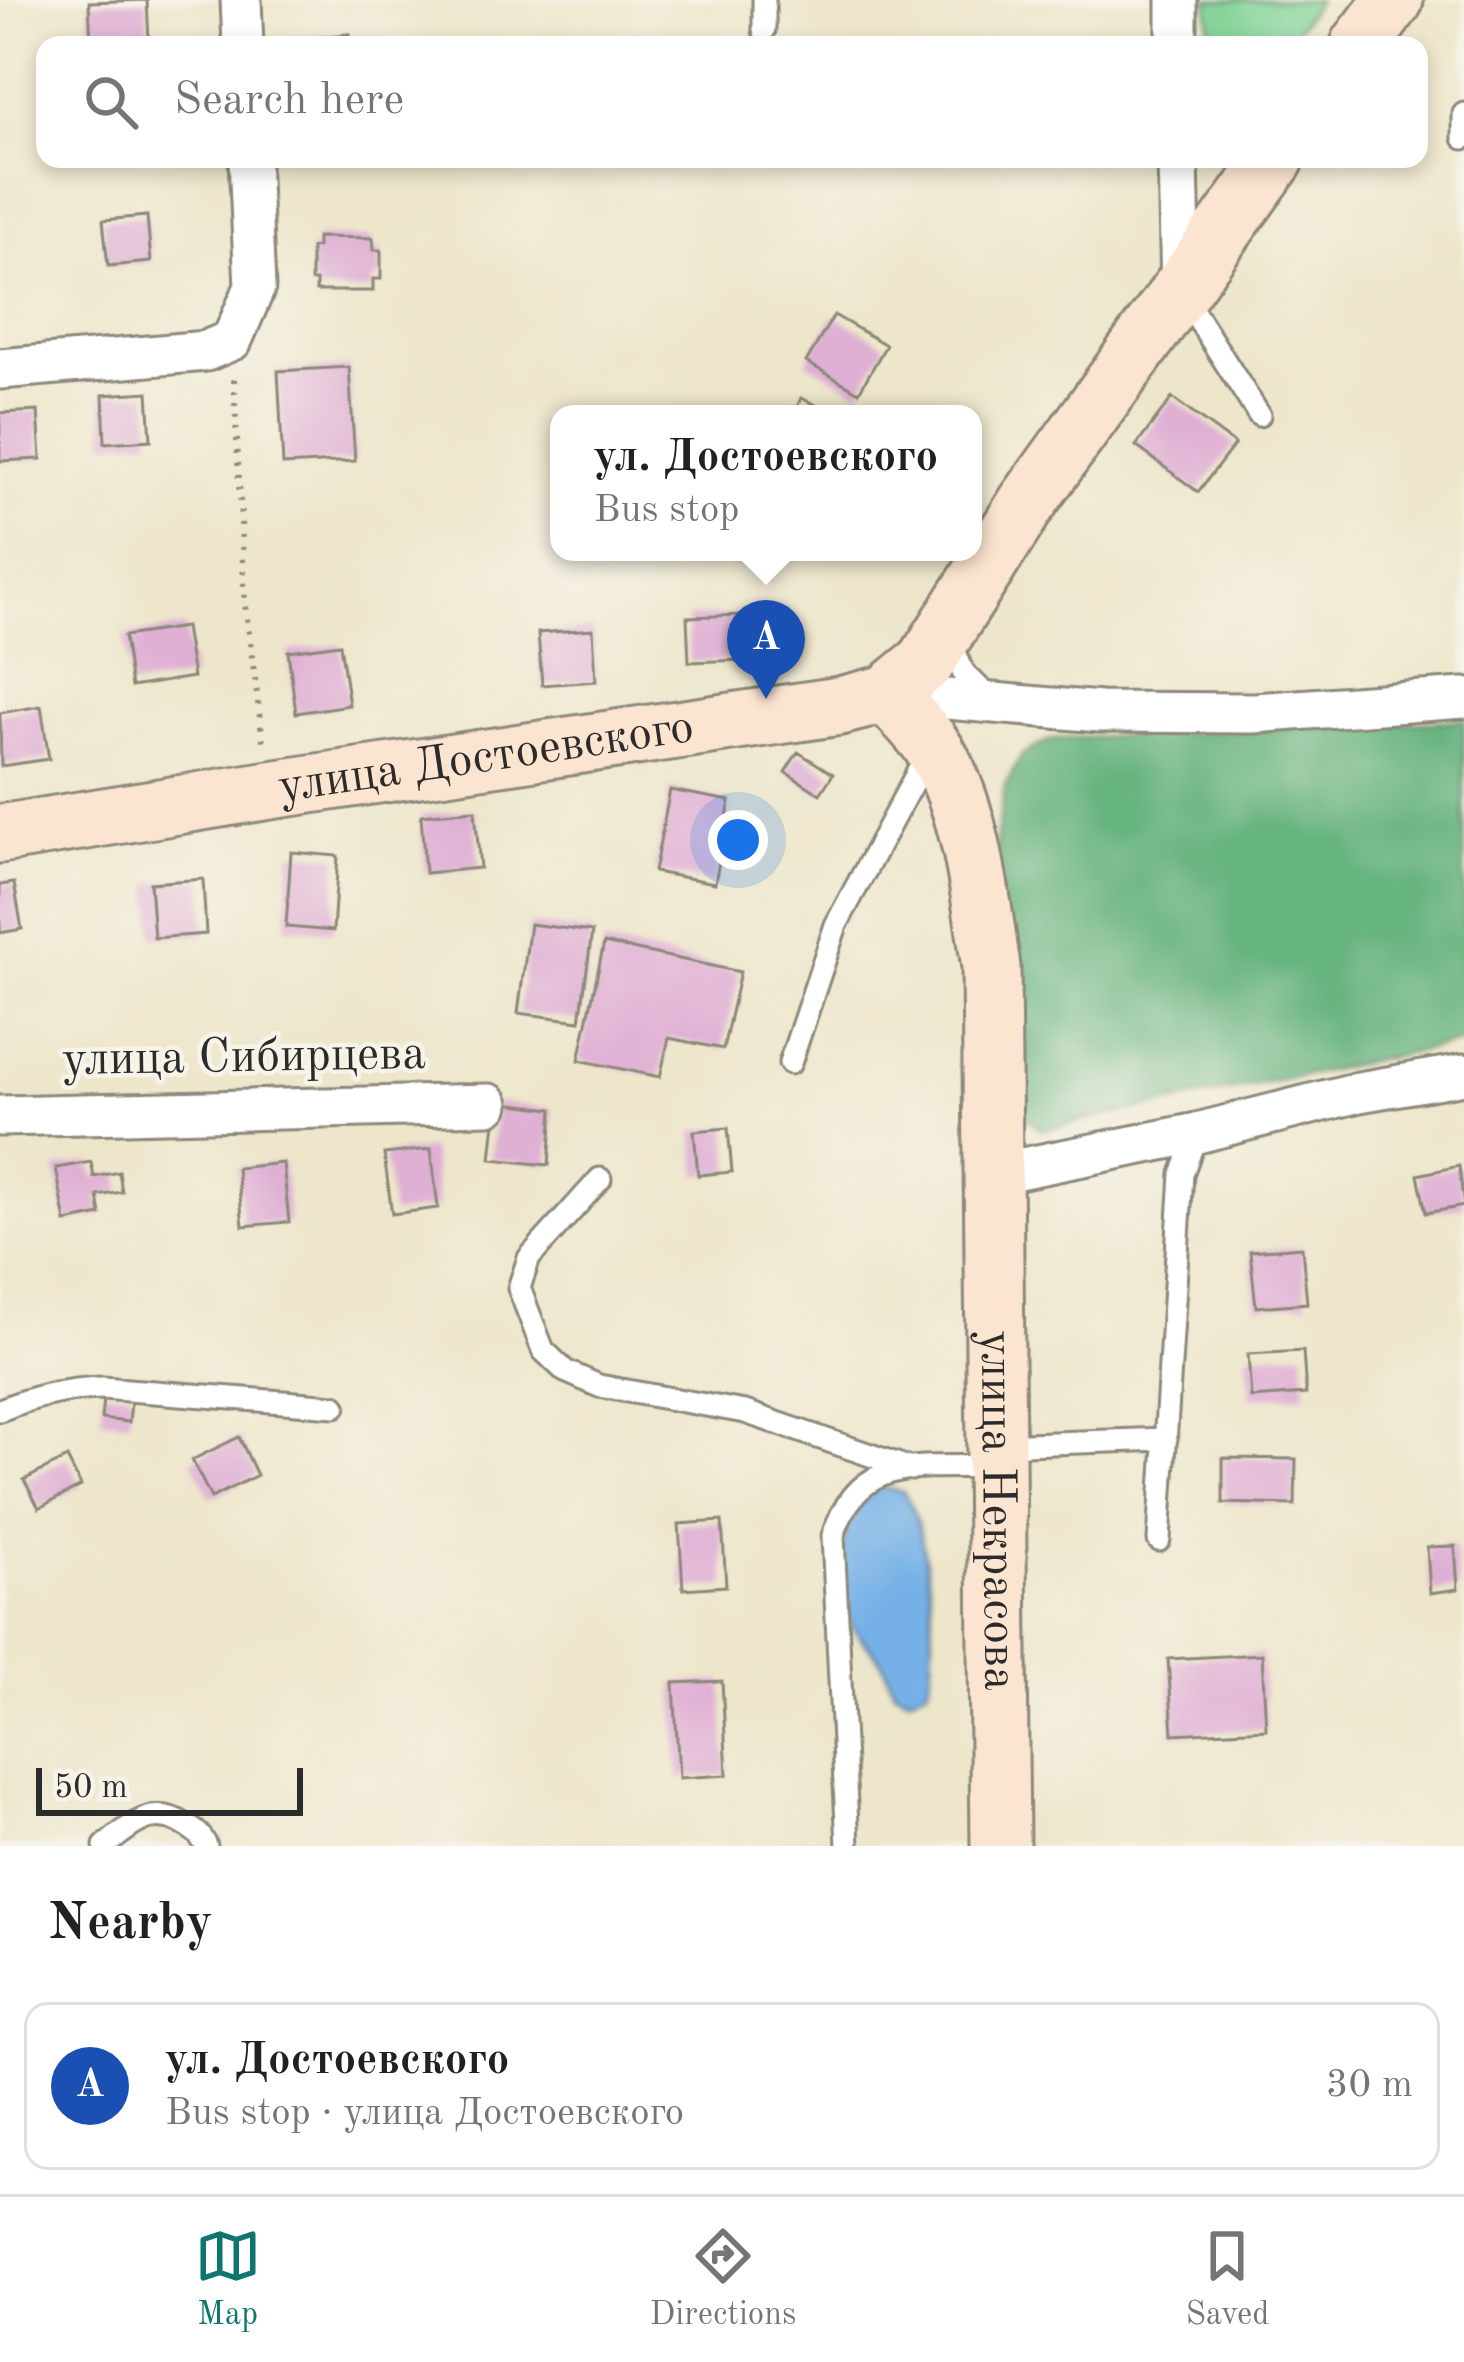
<!DOCTYPE html>
<html lang="en">
<head>
<meta charset="utf-8">
<style>
	:root { --surface:#fff; --page:#f6f6f6; --text:#202124; --muted:#757577; --line:#e0e0e0; --accent:#0f766e }
	body { margin:0; font-family:"Old Standard TT",serif; background:var(--page); color:var(--text) }
	.scale { position:absolute; left:36px; bottom:30px; width:267px; box-sizing:border-box; padding-left:12px; border:6px solid #2b2b2b; border-top:0; font-size:33px; line-height:42px; white-space:nowrap; color:#2b2b2b; -webkit-text-stroke:9px #f7f3e8; paint-order:stroke }
	.you { position:absolute; left:738px; top:840px; width:42px; height:42px; margin:-30px; border:9px solid #fff; border-radius:50%; background:#1a73e8; box-shadow:0 0 0 18px #1a73e833 }
	.badge { display:grid; place-items:center; width:78px; height:78px; border-radius:50%; background:var(--accent); color:#fff; font-size:39px; font-weight:700 }
	.pin { position:absolute; translate:-50% -99px; filter:drop-shadow(0 3px 6px #0008) }
	.pin::after { content:''; position:absolute; top:63px; width:42px; height:36px; background:inherit; clip-path:polygon(0 0,100% 0,50% 100%) }
	.popup { position:absolute; left:550px; top:405px; width:432px; height:156px; box-sizing:border-box; display:grid; place-content:center; border-radius:24px; background:var(--surface); filter:drop-shadow(0 3px 9px #0005); font-size:39px; white-space:nowrap; color:var(--muted) }
	.popup b { font-size:45px; color:var(--text) }
	.popup::after { content:''; position:absolute; left:50%; top:100%; margin-left:-24px; border:24px solid transparent; border-top-color:var(--surface) }
	.list { margin:0; padding:0; list-style:none }
	h2 { display:flex; justify-content:space-between; align-items:center; height:156px; margin:0; padding:0 48px; font-size:51px }
	h2 small { font-size:39px; font-weight:400; color:var(--muted) }
	.list li { display:grid; grid-template-columns:78px 1fr auto; gap:36px; align-items:center; box-sizing:border-box; height:168px; margin:0 24px 24px; padding:0 24px; border:3px solid var(--line); border-radius:24px }
	.list b { display:block; font-size:45px; white-space:nowrap }
	.list p { margin:0; font-size:39px; white-space:nowrap; color:var(--muted) }
	.list em { font-size:39px; font-style:normal; color:var(--muted) }
	.icon { flex:none; width:66px; height:66px; fill:none; stroke:currentColor; stroke-width:2; stroke-linecap:round; stroke-linejoin:round }
	.map { position:relative; flex:none; width:1464px; height:1846px; overflow:hidden }
	.search { position:absolute; background:var(--surface); box-shadow:0 6px 18px #0003; left:36px; right:36px; top:36px; height:132px; display:flex; align-items:center; gap:30px; box-sizing:border-box; padding:0 42px; border-radius:24px; color:var(--muted); font-size:45px }
	.sheet { height:348px; background:var(--surface) }
	nav { display:flex; justify-content:space-around; align-items:center; box-sizing:border-box; height:168px; border-top:3px solid var(--line); background:var(--surface); font-size:33px; color:var(--muted) }
	nav a { display:grid; justify-items:center; gap:6px }
	nav .on { color:var(--accent) }
	.map>svg:first-child { display:block }
	.green { fill:#7dd294; stroke:#547e60; stroke-width:3 }
	.forest { fill:#66b47e; stroke:#487054; stroke-width:3 }
	.water { fill:#75b1e7; stroke:#506e89; stroke-width:3 }
	.building { fill:#dfafd4 }
	.lines { fill:none; stroke-linecap:round; stroke-linejoin:round }
	.lane-casing { stroke:#8c887a; stroke-width:27 }
	.street-casing { stroke:#8c887a; stroke-width:45 }
	.secondary-casing { stroke:#8c887a; stroke-width:63 }
	.path { stroke:#8c887a; stroke-width:6; stroke-dasharray:3 9; stroke-linecap:butt }
	.lane { stroke:#fff; stroke-width:21 }
	.street { stroke:#fff; stroke-width:39 }
	.secondary { stroke:#fce5d0; stroke-width:57 }
	.labels { text-anchor:middle; dominant-baseline:central; stroke-width:9; stroke-linejoin:round; paint-order:stroke }
	.street-label { font-size:48px; fill:#2b2b2b; stroke:#f7f3e8 }
</style>
</head>
<body>
<div class="map">
<svg width="1464" height="1846" viewBox="0 0 1464 1846">
	<rect width="100%" height="100%" fill="#f7f3e8"/>
	<filter id="ink" filterUnits="userSpaceOnUse"><feTurbulence type="fractalNoise" baseFrequency=".00833" numOctaves="2"/><feDisplacementMap in="SourceGraphic" scale="24" xChannelSelector="R" yChannelSelector="G"/><feConvolveMatrix kernelMatrix="1 2 1 2 8 2 1 2 1" color-interpolation-filters="sRGB"/></filter>
	<filter id="wash" filterUnits="userSpaceOnUse"><feTurbulence type="fractalNoise" baseFrequency=".004" numOctaves="4" result="noise"/><feDisplacementMap in="SourceGraphic" scale="48" xChannelSelector="R" yChannelSelector="G"/><feGaussianBlur stdDeviation="2.7" result="paint"/><feColorMatrix in="noise" values="0 0 0 0 0 0 0 0 0 0 0 0 0 0 0 0 0 1.4 0 .05"/><feComposite in="paint" operator="in"/></filter>
	<g filter="url(#wash)">
		<rect width="100%" height="100%" fill="#ede6ca"/>
		<path class="green" d="M1208,0H1318L1285,45H1211Z"/>
		<path class="forest" d="M1464,720V1042L1041,1130L1023,1114L994,854L1005,786L1022,755L1051,739Z"/>
		<path class="water" d="M879,1487L903,1492C928,1524 941,1652 927,1689L909,1697L895,1691C890,1683 888,1675 884,1666C874,1648 851,1633 846,1613C835,1572 838,1508 879,1487Z"/>
		<g id="blocks">
			<path class="building" d="M147,0L149,41L91,44L89,2Z
				M350,34L351,45H295L294,39Z
				M147,216L151,262L108,266L103,220Z
				M317,237L373,238L374,250H381V279H373V291H316V281H311V248L317,247Z
				M834,315L886,345L859,392L806,362Z
				M349,367L355,461L283,465L278,371Z
				M148,392L151,440L105,443L103,395Z
				M801,398L836,414H794Z
				M1172,398L1235,444L1198,492L1136,446Z
				M38,411L41,459L0,461V413Z
				M743,615L744,660L689,662L687,617Z
				M185,627L193,677L131,687L124,636Z
				M593,629L596,681L542,685L538,633Z
				M340,644L349,705L296,713L288,651Z
				M41,706L49,759L1,766L0,713Z
				M798,752L833,774L820,794L785,772Z
				M670,790L730,801L715,883L654,872Z
				M475,810L480,868L425,873L421,815Z
				M291,852L338,856L333,931L286,927Z
				M203,879L206,934L154,938L150,883Z
				M14,883L22,929L0,933V885Z
				M530,924L592,932L580,1021L518,1013Z
				M604,943L740,972L723,1049L669,1038L660,1077L579,1060Z
				M497,1102L553,1109L549,1165L491,1159Z
				M728,1128L732,1172L698,1175L694,1131Z
				M431,1149L438,1208L392,1214L384,1154Z
				M91,1162L94,1177L119,1172L122,1192L98,1196L101,1215L66,1222L56,1168Z
				M283,1163L289,1222L243,1226L237,1168Z
				M1459,1166L1464,1206L1426,1213L1418,1175Z
				M1302,1247L1307,1303L1256,1307L1250,1251Z
				M1303,1351L1306,1394L1251,1398L1248,1354Z
				M104,1390L132,1393L129,1422L101,1419Z
				M239,1437L257,1475L211,1498L192,1460Z
				M67,1458L81,1486L39,1508L24,1480Z
				M1223,1458L1296,1459L1295,1505L1223,1503Z
				M722,1521L726,1586L683,1589L679,1524Z
				M1455,1546L1458,1589L1430,1593L1427,1547Z
				M1262,1654L1266,1729L1173,1734L1168,1659Z
				M722,1681L727,1775L679,1778L674,1683Z"/>
		</g>
	</g>
	<g filter="url(#ink)">
		<use href="#blocks" fill-opacity="0" stroke="#8c887a" stroke-width="3"/>
		<g class="lines">
			<g class="lane-casing">
				<path id="lane" d="M764,0V30
					M1464,114V138
					M1181,292L1259,415
					M950,640L963,672L993,702
					M790,1063L836,925L929,751
					M600,1179L529,1258L519,1288L543,1350L565,1371L599,1386L745,1412L911,1469
					M0,1410C34,1396 65,1389 102,1388L335,1406
					M996,1445L1166,1439
					M1159,1540L1182,1174L1197,1133
					M105,1846C131,1825 153,1804 185,1825C196,1831 201,1835 206,1846
					M848,1846L833,1536C859,1453 919,1469 991,1466"/>
			</g>
			<g class="street-casing">
				<path id="street" d="M241,0L243,45
					M1177,0V45
					M1178,159L1181,291
					M0,369L206,351L232,340L255,287L249,159
					M887,694L1100,712L1254,713L1464,698
					M0,1116L489,1104
					M993,1174L1197,1133L1359,1092L1464,1074"/>
			</g>
			<g class="secondary-casing">
				<g id="secondary">
					<path d="M1360,45L1394,0"/>
					<path id="s1" d="M887,694C901,710 918,726 930,743C971,800 981,900 991,967L1000,1846"/>
					<path id="s2" d="M0,834L270,790L840,706L887,694L926,662L1027,503L1275,159"/>
				</g>
			</g>
			<path class="path" d="M234,379L245,603L264,748"/>
			<use href="#lane" class="lane"/>
			<use href="#street" class="street"/>
			<use href="#secondary" class="secondary"/>
		</g>
	</g>
	<g class="labels">
		<g class="street-label">
			<text stroke="none"><textPath href="#s2" startOffset="492">улица Достоевского</textPath></text>
			<text transform="translate(244 1058) rotate(-1)">улица Сибирцева</text>
			<text stroke="none"><textPath href="#s1" startOffset="843">улица Некрасова</textPath></text>
		</g>
	</g>
</svg>
<div class="scale">50 m</div>
<div class="you"></div>
<div class="pin badge" style="left:766px;top:699px;background:#1a4fb4">A</div>
<div class="popup"><b>ул. Достоевского</b>Bus stop</div>
<div class="search"><svg class="icon" aria-label="search" viewBox="0 0 24 24"><circle cx="10" cy="10" r="6"/><path d="M15 15l6 6"/></svg>Search here</div>
</div>
<section class="sheet">
<h2>Nearby<small></small></h2>
<ul class="list">
<li><span class="badge" style="background:#1a4fb4">A</span><div><b>ул. Достоевского</b><p>Bus stop · улица Достоевского</p></div><em>30 m</em></li>
</ul>
</section>
<nav>
<a class="on"><svg class="icon" aria-label="map" viewBox="0 0 24 24"><path d="M3 6l6-2 6 2 6-2v14l-6 2-6-2-6 2zM9 4v14M15 6v14"/></svg>Map</a>
<a><svg class="icon" aria-label="directions" viewBox="0 0 24 24"><path d="M12 3l9 9-9 9-9-9zM9 14v-3h6M13 9l2 2-2 2"/></svg>Directions</a>
<a><svg class="icon" aria-label="saved" viewBox="0 0 24 24"><path d="M7 4h10v16l-5-4-5 4z"/></svg>Saved</a>
</nav>
</body>
</html>
